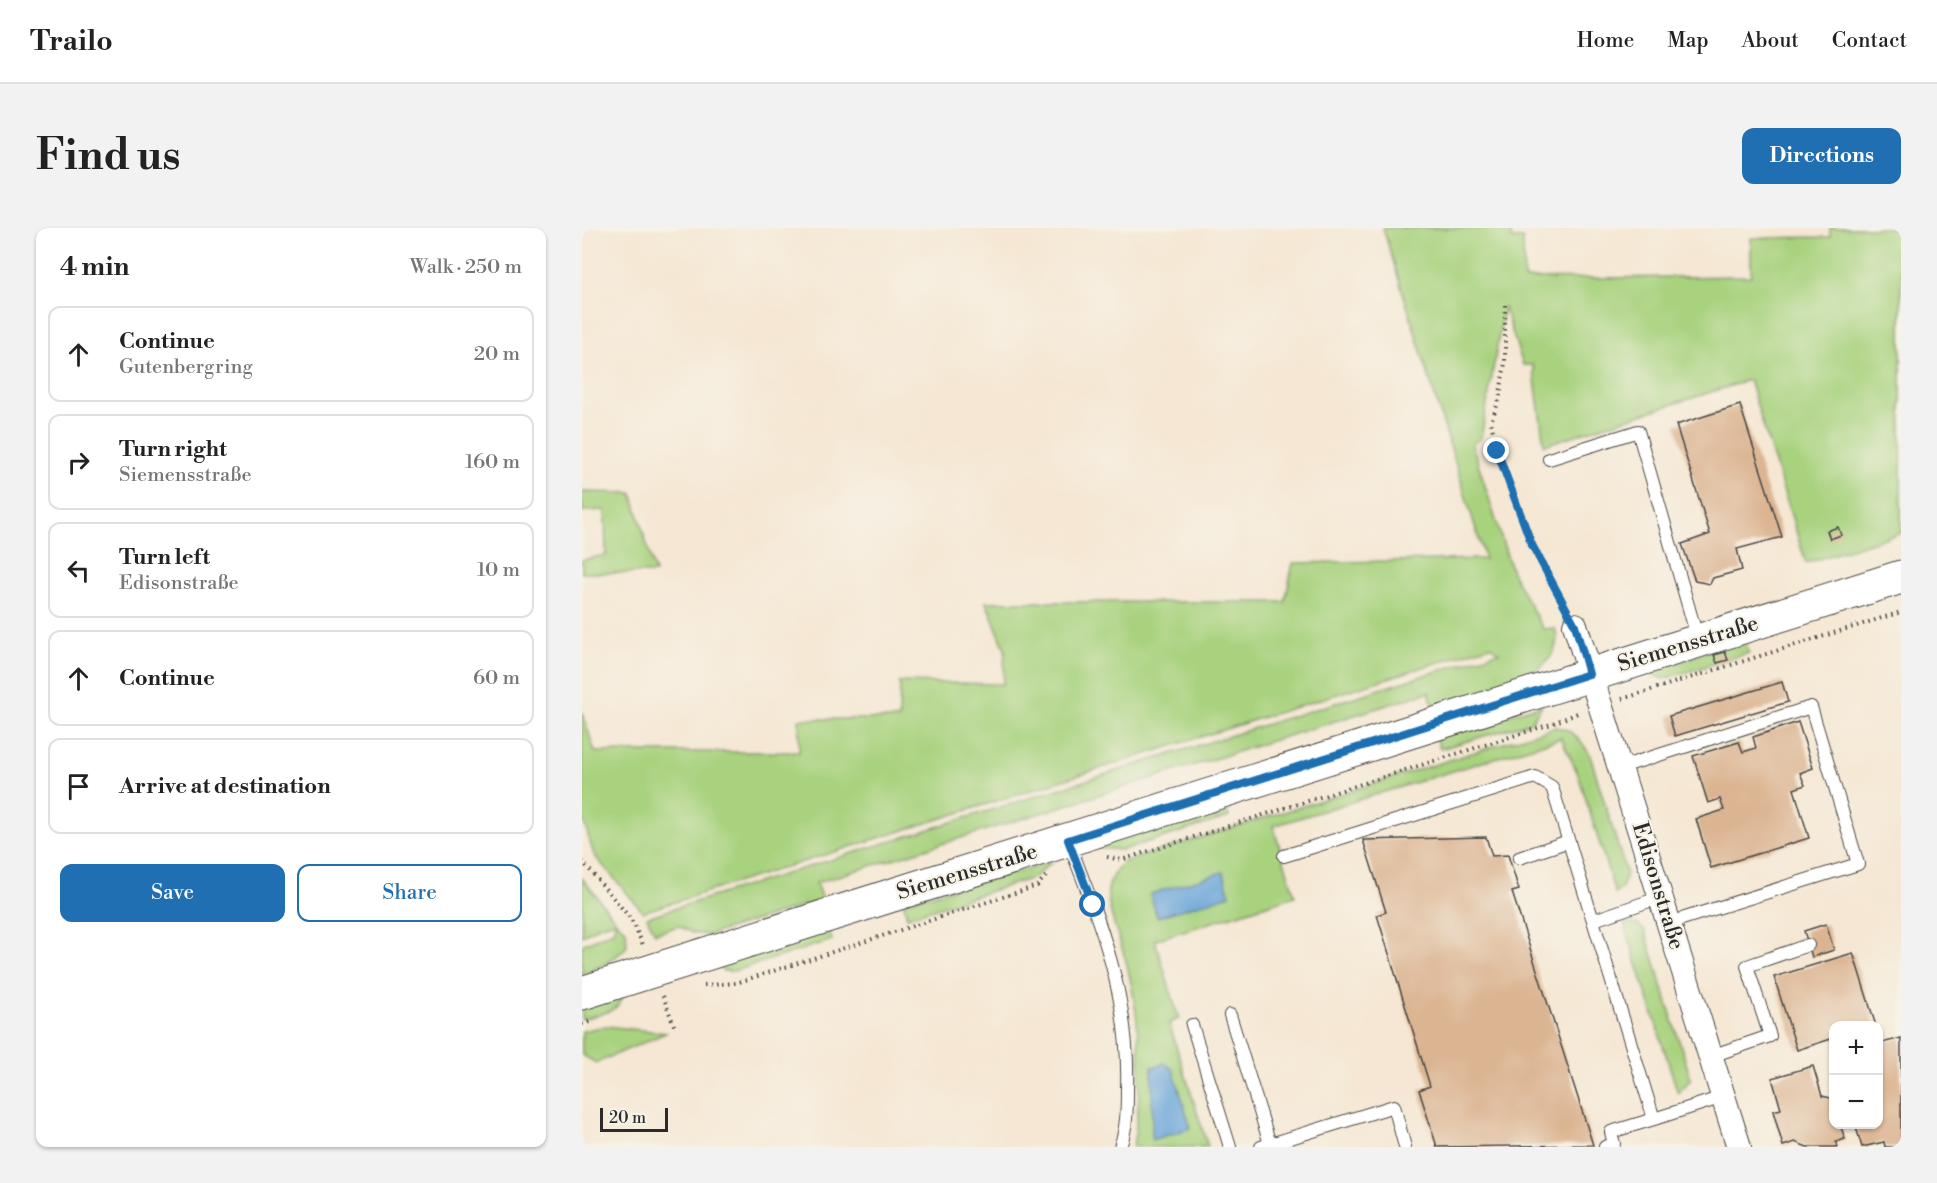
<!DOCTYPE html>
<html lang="en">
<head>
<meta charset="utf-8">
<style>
	:root { --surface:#fff; --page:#f2f2f2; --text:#222; --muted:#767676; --line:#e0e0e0; --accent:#1f6fb2 }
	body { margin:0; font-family:"Libre Bodoni",serif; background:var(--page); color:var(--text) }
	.controls { position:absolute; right:18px; bottom:18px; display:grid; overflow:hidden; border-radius:12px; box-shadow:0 2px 4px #0004 }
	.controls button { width:54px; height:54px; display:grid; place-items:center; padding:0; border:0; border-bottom:2px solid var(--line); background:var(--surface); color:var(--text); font:30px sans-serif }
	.scale { position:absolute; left:18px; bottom:15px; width:68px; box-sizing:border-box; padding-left:6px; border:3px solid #2b2b2b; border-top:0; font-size:16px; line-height:21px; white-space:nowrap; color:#2b2b2b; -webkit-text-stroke:4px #f7f3e8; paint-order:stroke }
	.stop { position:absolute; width:18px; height:18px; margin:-14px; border:4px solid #1f6fb2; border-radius:50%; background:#fff }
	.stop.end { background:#1f6fb2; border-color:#fff; box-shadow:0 2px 6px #0008 }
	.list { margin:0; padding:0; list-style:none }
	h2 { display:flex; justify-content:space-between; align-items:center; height:78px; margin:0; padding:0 24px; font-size:26px }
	h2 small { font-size:20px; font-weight:400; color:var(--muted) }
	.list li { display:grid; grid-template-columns:39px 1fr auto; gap:18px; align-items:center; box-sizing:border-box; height:96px; margin:0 12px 12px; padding:0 12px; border:2px solid var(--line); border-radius:12px }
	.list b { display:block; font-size:22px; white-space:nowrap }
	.list p { margin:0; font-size:20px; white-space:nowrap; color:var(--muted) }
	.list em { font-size:20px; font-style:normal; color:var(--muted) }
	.actions { display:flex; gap:12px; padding:18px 24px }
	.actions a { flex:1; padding:14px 0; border:2px solid var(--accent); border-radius:12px; text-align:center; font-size:21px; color:var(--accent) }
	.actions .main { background:var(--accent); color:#fff }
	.icon { flex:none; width:33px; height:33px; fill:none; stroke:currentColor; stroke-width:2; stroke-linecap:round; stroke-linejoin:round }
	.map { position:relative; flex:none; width:1319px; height:919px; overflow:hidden; border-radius:12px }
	header { display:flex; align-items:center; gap:36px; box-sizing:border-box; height:84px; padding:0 30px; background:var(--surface); border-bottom:2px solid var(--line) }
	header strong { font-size:28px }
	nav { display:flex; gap:33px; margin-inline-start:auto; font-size:21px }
	.intro { display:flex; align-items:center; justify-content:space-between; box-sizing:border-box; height:144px; padding:0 36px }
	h1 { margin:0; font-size:42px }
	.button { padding:15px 27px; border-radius:12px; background:var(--accent); color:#fff; font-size:21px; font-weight:700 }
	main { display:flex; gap:36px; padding:0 36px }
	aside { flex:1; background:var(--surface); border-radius:12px; box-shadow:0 2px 4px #0004 }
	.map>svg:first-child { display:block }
	.green { fill:#a8d27e; stroke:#6a7e54; stroke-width:1.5 }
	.water { fill:#67a4d8; stroke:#496882; stroke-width:1.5 }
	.building { fill:#dbb491 }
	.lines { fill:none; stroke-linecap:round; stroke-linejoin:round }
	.lane-casing { stroke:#494744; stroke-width:14 }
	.street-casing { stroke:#494744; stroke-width:26 }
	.secondary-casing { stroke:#494744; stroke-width:35 }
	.path { stroke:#494744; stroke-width:4; stroke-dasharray:1.5 4.5; stroke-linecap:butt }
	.lane { stroke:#fff; stroke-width:12 }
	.street { stroke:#fff; stroke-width:24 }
	.secondary { stroke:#fff; stroke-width:33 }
	.route { stroke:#1f6fb2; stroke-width:8 }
	.labels { text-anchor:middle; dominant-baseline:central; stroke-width:4.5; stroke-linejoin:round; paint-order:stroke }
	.street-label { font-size:22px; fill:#2b2b2b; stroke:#f7f3e8 }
</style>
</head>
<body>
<header>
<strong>Trailo</strong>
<nav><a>Home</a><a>Map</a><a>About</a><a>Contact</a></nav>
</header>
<div class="intro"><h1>Find us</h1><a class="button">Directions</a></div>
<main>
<aside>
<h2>4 min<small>Walk · 250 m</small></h2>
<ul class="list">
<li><svg class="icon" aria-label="ahead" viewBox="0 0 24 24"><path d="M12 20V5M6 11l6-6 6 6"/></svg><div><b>Continue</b><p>Gutenbergring</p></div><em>20 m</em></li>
<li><svg class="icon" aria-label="right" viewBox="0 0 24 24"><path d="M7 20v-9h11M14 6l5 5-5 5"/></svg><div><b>Turn right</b><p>Siemensstraße</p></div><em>160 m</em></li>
<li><svg class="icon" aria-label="left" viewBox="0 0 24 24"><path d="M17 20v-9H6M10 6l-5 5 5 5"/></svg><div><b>Turn left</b><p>Edisonstraße</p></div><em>10 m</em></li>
<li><svg class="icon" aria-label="ahead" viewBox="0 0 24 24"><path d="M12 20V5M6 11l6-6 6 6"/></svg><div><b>Continue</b></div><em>60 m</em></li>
<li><svg class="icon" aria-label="arrive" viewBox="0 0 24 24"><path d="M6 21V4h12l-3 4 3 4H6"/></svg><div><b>Arrive at destination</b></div></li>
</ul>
<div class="actions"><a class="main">Save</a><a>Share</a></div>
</aside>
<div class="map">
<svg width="1319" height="919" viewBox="0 0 1319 919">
	<rect width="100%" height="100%" fill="#f7f3e8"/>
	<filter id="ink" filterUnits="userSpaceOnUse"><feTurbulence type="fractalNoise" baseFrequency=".0167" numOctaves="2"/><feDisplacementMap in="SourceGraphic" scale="12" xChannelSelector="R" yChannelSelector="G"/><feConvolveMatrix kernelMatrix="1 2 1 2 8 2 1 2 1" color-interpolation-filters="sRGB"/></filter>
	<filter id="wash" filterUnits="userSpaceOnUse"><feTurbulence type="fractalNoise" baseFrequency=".008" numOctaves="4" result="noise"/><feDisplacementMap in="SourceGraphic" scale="24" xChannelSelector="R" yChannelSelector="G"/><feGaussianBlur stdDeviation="1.35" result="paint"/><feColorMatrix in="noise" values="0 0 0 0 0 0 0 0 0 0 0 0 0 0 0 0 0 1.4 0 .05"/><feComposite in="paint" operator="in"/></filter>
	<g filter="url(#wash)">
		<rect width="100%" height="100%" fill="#f5e7d3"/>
		<path class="green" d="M801,0H929V11H941L942,51L1169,48V10L1248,9V0H1319V305L1224,335L1167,152L962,217L951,137H941L922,79L899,210L890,216L930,344L961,401L973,400C989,450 886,469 852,480L847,464L234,655L240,672L127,707L110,705L97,698L73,705L65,689L917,424L908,418L61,684L12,627L0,588V484L13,524H217V491H317L318,454L421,456L423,421L404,374H703L711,335L903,331Z
			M0,264L50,265L73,345H0V332L24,327L23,282L0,283Z
			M1162,409L1167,425L1082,451L1068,445Z
			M960,477L949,494L858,521L853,506Z
			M973,499C991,501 999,512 1008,527L1044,644C1043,653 1042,661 1033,665L996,546L979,510L691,598L713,668L573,712L597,791L587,795L626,919H551C561,859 560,800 546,741C541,718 529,694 526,670C525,655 531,644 541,634Z
			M642,573L647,589L540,622L516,620L525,613Z
			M470,634L451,650L325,689L321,674Z
			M0,650L34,693L44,702L45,718C33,732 18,740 0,746V717L31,703L34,693L16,698L0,708Z
			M1042,695L1055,696L1063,703L1109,851L1096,865Z
			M245,696L250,712L152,743H142L132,737Z
			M40,765C43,784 13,787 0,791V773Z
			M24,798L84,805L14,835L0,827V803Z"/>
		<path class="water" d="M641,644L648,667L575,689L568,666Z
			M583,835L591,841L609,900L570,912V839Z"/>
		<g id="blocks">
			<path class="building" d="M1158,177L1200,309L1155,321L1160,342L1131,350L1128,356L1113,353L1100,316L1128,306L1094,197Z
				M1256,299L1259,307L1248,311L1245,303Z
				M1143,424L1146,432L1135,435L1132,427Z
				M1200,454L1206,474L1093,508L1087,488Z
				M1216,494L1231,540L1218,545L1223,557L1212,561L1227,610L1129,640L1114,591L1142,582L1138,571L1126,575L1111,528L1157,514L1161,524L1174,520L1171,509Z
				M904,609L910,628L926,627L937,662L930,664L1011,917L855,919L837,862L848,858L795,687L804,684L781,612Z
				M1244,696L1252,722L1230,729L1222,703Z
				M1271,725L1294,798H1252V810L1215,822L1192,749Z
				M1319,810V919H1303L1302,914L1280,919L1273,896H1296V816Z
				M1231,838L1240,868L1249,870L1252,896H1258L1263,911L1254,914L1255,919H1225L1213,914L1201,918L1191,883L1199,881L1190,850Z"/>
		</g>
	</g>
	<g filter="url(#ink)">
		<use href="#blocks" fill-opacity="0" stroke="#494744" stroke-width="1.5"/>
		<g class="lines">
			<g class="lane-casing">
				<path id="lane" d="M967,231L1056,203L1116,412
					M1039,539L1229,479L1276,636L1087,695
					M486,613C519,696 548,770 545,860C545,881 545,899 538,919
					M702,628L953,549L970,559L1072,891L1141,869
					M937,630L987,613
					M1012,692L1079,669
					M648,787L688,916
					M610,797L648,919
					M1129,828L1188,808L1165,738L1226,717
					M679,919L812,878L823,919
					M1023,919L1032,916L1029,904L1072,891"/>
			</g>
			<g class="street-casing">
				<path id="street" d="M993,397L1157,919"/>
			</g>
			<g class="secondary-casing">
				<path id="secondary" d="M0,765L1319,349"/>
			</g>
			<path class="path" d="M923,77V135L917,172L909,194L915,223L950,317L983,378
				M1040,471L1319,384
				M525,629L539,632L969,496L998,484
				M0,633L49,691L62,719
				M122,757L154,755L455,658L464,648
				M81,768L93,800
				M0,796L11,793"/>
			<use href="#lane" class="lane"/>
			<use href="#street" class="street"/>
			<use href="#secondary" class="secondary"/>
		</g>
	</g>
	<g class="lines" filter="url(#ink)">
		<path class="route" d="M511,677L486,612L1007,446L993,397L950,317L915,223"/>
	</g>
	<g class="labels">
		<g class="street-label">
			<text transform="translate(1106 416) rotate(-17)">Siemensstraße</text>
			<text transform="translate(385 644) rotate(-17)">Siemensstraße</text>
			<text transform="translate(1076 658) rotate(73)">Edisonstraße</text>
		</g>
	</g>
</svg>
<div class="controls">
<button>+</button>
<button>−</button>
</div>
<div class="scale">20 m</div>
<div class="stop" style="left:511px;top:677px"></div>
<div class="stop end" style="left:915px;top:223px"></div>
</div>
</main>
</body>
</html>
